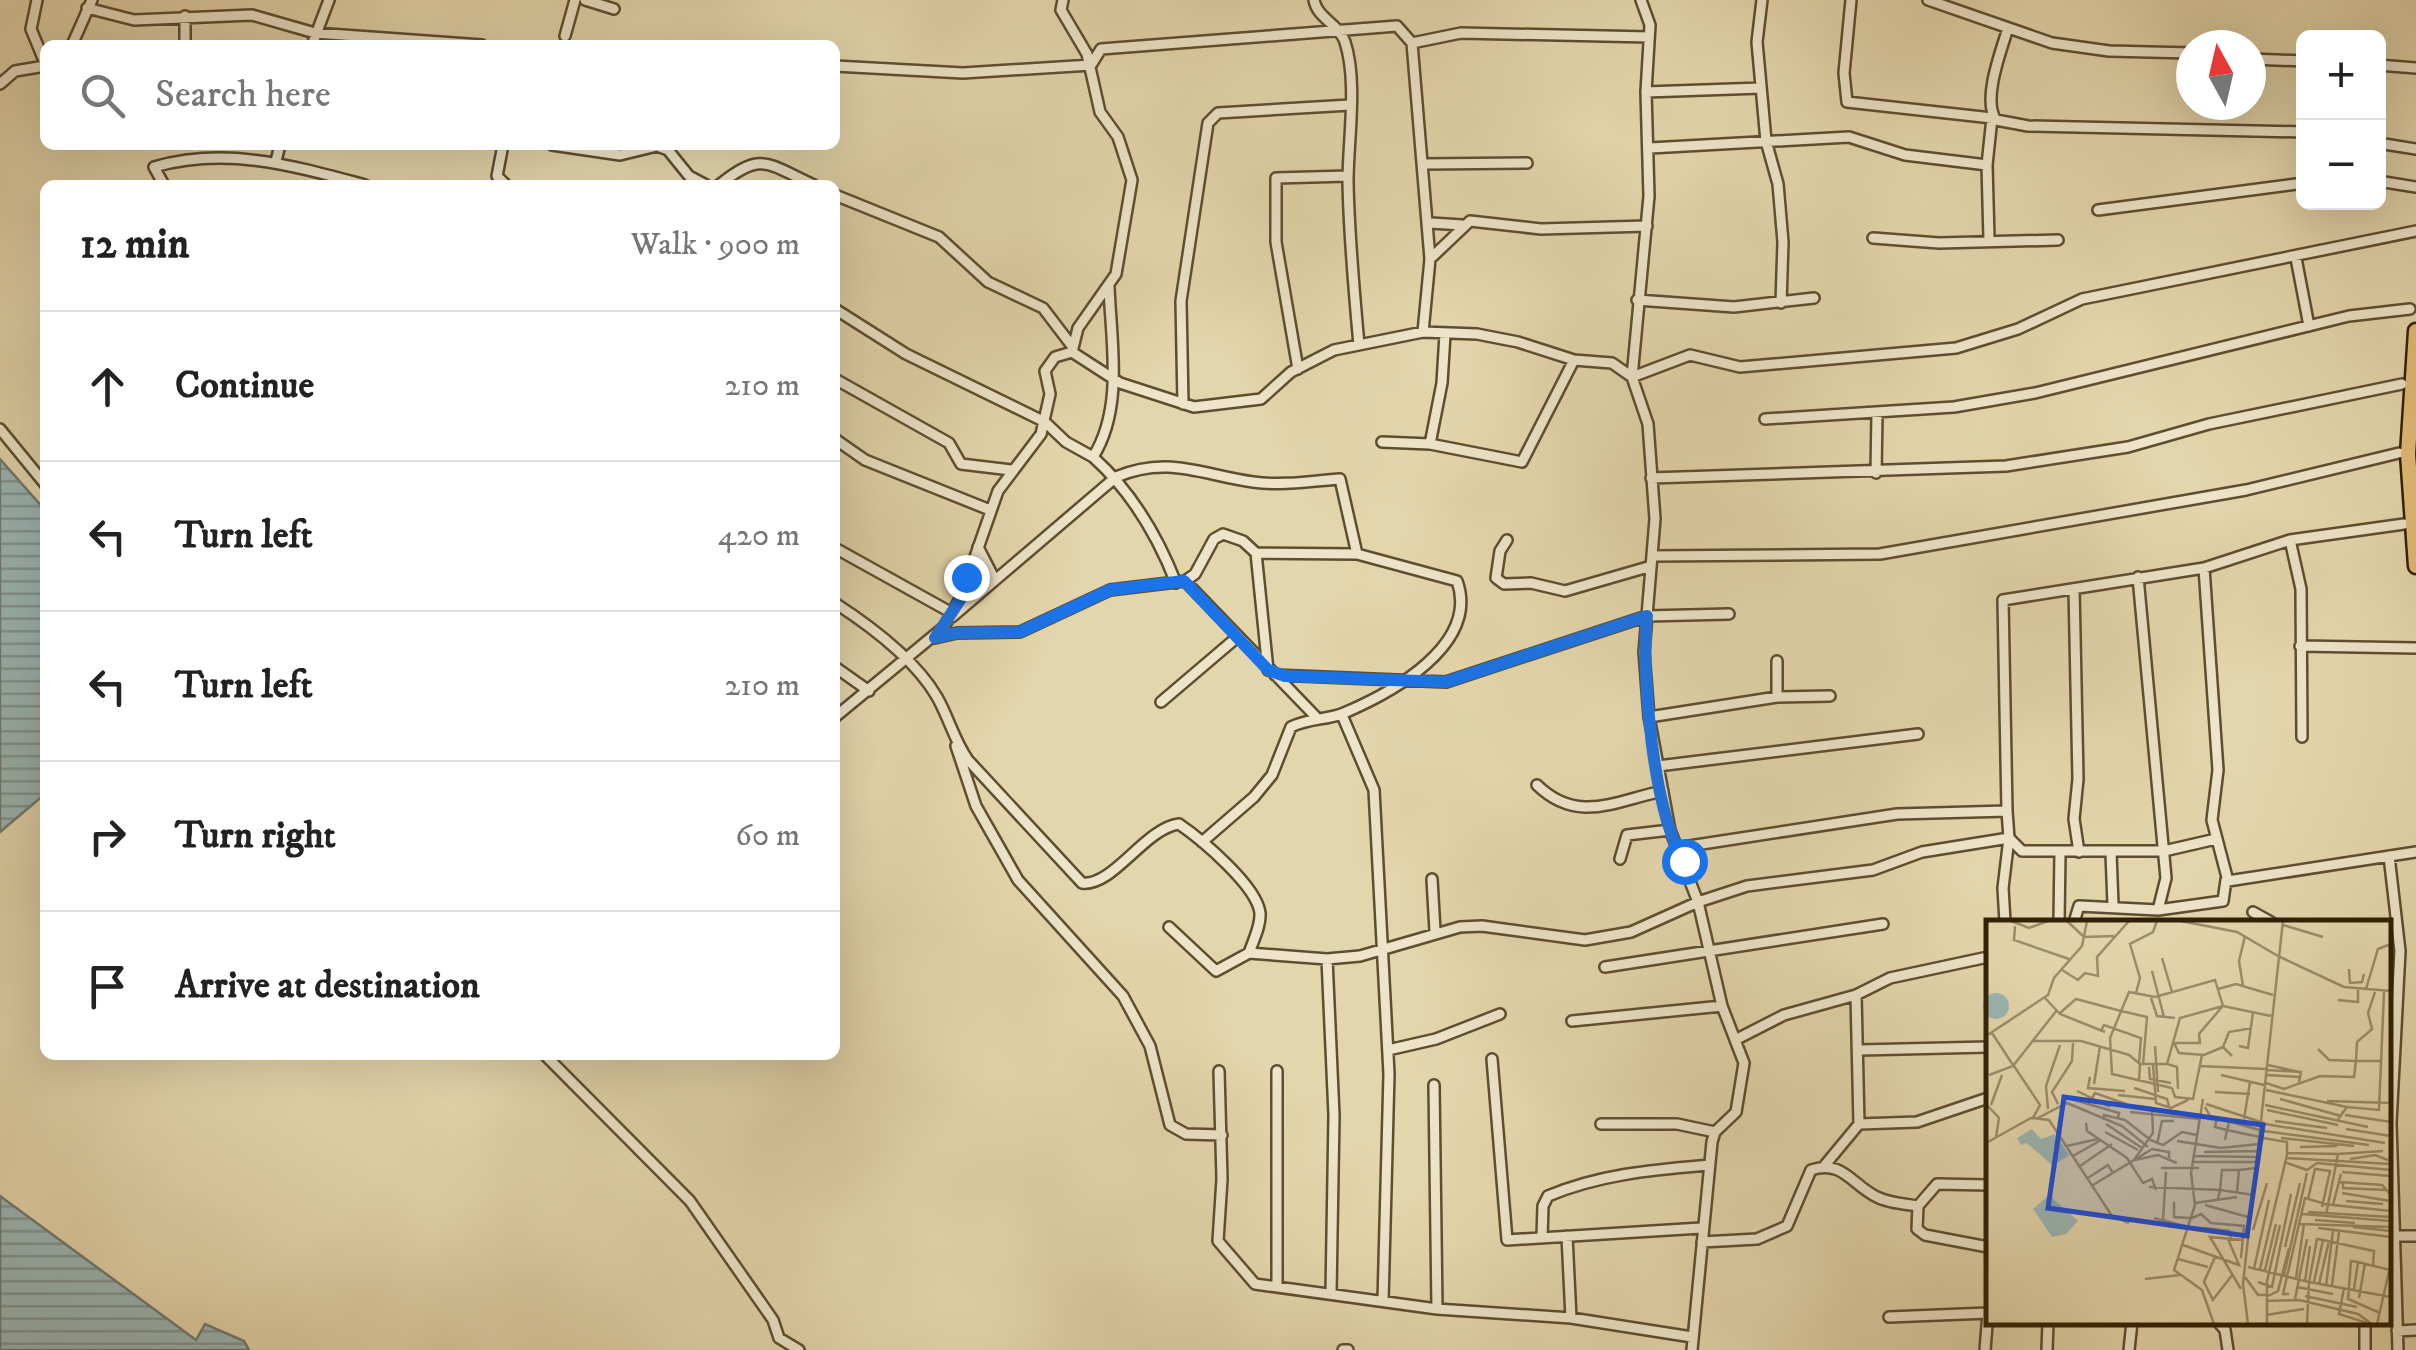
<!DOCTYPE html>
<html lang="en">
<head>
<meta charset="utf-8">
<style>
	:root { --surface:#fff; --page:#f2f2f2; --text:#222; --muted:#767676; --line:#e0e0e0 }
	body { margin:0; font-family:"IM FELL DW Pica",serif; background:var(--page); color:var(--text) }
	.controls { position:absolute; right:30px; top:30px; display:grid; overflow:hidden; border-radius:15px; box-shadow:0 10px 40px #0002 }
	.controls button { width:90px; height:90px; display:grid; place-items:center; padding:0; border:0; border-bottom:2px solid var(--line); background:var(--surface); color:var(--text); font:50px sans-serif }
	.compass { position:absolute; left:2176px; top:30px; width:90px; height:90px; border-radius:50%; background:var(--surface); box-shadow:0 10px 40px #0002; rotate:352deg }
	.stop { position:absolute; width:30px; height:30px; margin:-22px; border:8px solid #1a73e8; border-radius:50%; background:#fff }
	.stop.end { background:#1a73e8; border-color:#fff; box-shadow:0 2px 10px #0008 }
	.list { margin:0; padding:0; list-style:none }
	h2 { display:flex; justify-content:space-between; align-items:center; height:130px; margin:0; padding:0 40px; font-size:42px }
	h2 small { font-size:32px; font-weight:400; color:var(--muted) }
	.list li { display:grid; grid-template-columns:65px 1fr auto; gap:30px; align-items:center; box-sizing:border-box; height:150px; padding:0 40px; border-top:2px solid var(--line) }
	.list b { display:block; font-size:38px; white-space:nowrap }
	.list em { font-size:32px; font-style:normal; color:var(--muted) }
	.icon { flex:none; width:55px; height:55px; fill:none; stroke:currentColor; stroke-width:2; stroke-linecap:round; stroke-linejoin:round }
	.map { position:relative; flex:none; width:2416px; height:1350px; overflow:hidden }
	.search { position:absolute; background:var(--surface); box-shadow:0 10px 40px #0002; left:40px; top:40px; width:800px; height:110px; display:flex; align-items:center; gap:25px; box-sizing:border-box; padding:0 35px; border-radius:15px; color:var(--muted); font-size:38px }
	.panel { position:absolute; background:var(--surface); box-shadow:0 10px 40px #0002; left:40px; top:180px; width:800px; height:880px; border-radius:15px }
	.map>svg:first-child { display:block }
	.water { fill:url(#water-rules); stroke:#717a6f; stroke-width:2.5 }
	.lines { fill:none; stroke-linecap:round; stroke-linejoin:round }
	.minor-casing { stroke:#5e4e30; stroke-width:14 }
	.primary-casing { stroke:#312006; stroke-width:19 }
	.minor { stroke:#ede4c9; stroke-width:9 }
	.primary { stroke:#e2bb76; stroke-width:14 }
	.route { stroke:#1a73e8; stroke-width:12 }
	.inset-road { fill:none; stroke:#9c8d6a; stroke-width:2.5 }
	.view { fill:#1d4ed8; fill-opacity:0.15; stroke:#1d4ed8; stroke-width:5 }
	.inset-edge { fill:none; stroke:#312006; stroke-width:5 }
</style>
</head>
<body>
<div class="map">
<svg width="2416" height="1350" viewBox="0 0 2416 1350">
	<defs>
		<pattern id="water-rules" width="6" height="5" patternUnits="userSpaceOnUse" patternTransform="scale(2.5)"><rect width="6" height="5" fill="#9bb6b5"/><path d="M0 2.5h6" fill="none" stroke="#7f9491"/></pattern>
	</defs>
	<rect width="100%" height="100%" fill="#e4d6ac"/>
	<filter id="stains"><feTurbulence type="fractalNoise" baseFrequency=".002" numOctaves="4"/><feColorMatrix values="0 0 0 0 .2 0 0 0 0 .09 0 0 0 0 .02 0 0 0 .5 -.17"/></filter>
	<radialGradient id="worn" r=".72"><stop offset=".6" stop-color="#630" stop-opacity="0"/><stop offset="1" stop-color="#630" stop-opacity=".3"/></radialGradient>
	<path class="water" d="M0,459L45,510V794L0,832Z
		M0,1196L196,1340L205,1324L244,1341L249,1350H0Z"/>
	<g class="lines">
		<g class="minor-casing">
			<path id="minor" d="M37,0L31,29L45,63
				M585,0L614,9
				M1314,0C1317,18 1339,24 1345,42C1358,82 1348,140 1348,182C1349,237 1354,290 1359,345
				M1641,0L1650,25L1646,92L1649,196L1632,377L1648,424L1655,519L1644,652L1649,717L1670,830L1698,902L1722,1006L1744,1063L1736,1112L1715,1132L1712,1142L1692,1350
				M1762,0L1757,42L1766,141L1778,184L1783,242L1781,303
				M1851,0L1844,73L1847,102L1992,118L1987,165L1989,239
				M1928,0L2052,43L2109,51L2191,53
				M87,8L134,20L252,15L315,33L482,45
				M2008,28C2001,51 1982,100 1996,120L2028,126L2304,132
				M565,36L575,0
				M1412,43L1461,33L1649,37
				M72,45L92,0
				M185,45V16
				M312,45L329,0
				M2251,59L2304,61
				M2378,65L2416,68
				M835,66L963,73L1091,65L1101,49L1397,26L1412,43L1430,259
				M0,84L15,71L45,66
				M1646,92L1761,88
				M2378,143L2416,149
				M503,145L497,176L506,185
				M552,145L620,155L657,146L668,150L689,176L706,185
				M1650,148L1849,137L1905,155L1987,165
				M276,161L280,145
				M1424,164L1527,163
				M2378,181L2416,187
				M164,185L154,167C227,146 294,166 365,185
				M719,185C762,151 766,163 814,185
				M835,195L939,237L988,282L1043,308L1072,346
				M2098,210L2304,183
				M1431,223L1462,225
				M1873,238L1939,243L2058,240
				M2296,258L2309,326
				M1109,287C1111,342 1124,408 1093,457C1131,491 1158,537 1176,583
				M1637,300L1734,307L1814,298
				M835,309L906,354L1045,422L1066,442L1093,457
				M1423,332L1430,259L1470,221L1541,229L1647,226
				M1072,352L1120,383L1194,407L1261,399L1291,372L1334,350L1423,332L1477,334L1518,342L1574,360L1612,363L1632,377L1690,355L1740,367L1956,348L2018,329L2082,299L2416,231
				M1298,369L1276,242V178L1348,176
				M835,379L949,443L961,464L1011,470
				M1183,404L1181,301L1208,123L1218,113L1350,105
				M1765,419L1954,407L2035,393L2349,316L2410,309
				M0,429L45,484
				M835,439L865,460L990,510
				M1382,442L1430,444L1522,462L1574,360
				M1430,444L1442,383L1445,334
				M1876,473L1877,413
				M1651,478L2006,466L2128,447L2209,424L2402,384
				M2404,524L2290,540L2204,568L2218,770L2212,820L2228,881L2416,852
				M1507,540L1500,551L1496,578L1504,584L1531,583L1565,591L1648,567
				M2290,540L2301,589L2302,737
				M978,547L995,580
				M835,548L952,613
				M1256,553L1268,670
				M1652,556L1880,554L2246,490L2399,453
				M2204,568L2003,600L2007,811L2009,838L2022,851H2164L2216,839
				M2138,577L2166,878L2158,910
				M1185,581L1318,719
				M2074,589L2078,779L2074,819L2079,852
				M835,603C872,627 915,659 937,697C949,718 954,740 968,760L1082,883C1113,887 1145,828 1179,824C1201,839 1257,886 1260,913C1261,926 1253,941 1249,953
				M952,617L1116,477C1168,455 1202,475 1253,482C1282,486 1311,481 1340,479L1357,554
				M935,638L957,633L1020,632L1110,590L1185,581L1195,574L1214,539L1223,534L1243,541L1256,553L1357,554L1457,581C1480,645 1391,693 1344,713C1328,720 1308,718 1291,727L1272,775L1254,797L1202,842
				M2300,646L2416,648
				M835,667L869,691
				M1275,675L1446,682L1647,616L1729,614
				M1777,697V661
				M1161,702L1235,639
				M1342,715L1374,790L1389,1074L1383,1301
				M835,717L944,627L961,597L998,491L1041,434L1050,394L1045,371L1055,357L1072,352L1078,328L1116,274L1132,180L1118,137L1100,112L1087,54L1061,10L1063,0
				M1649,717L1777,697L1830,696
				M956,746L976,806L1018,880L1123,996L1150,1046L1170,1125L1186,1134L1222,1135
				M1658,766L1918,734
				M1537,785C1578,825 1617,800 1663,791
				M1676,848L1897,814L2007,811
				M2111,853L2113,905
				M2389,856L2400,951L2391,1123L2398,1350
				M1620,859L1627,835L1670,830
				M1432,879L1435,931
				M2253,912L2271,922
				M2059,922L2060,852
				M2074,922L2079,906L2158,910L2223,901L2226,880
				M1169,927L1216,971L1249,953L1327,959L1360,956L1460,927L1482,926L1585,940L1631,932L1698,902L1747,886L1873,870L1922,852L2009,838L2003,888L2005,922
				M1327,959L1334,1115L1331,1294
				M1605,967L1883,924
				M1572,1021L1722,1006
				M1737,1039L1784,1015L1856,995L1890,978L1988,957
				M1388,1050L1436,1039L1500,1014
				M1860,1050L1988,1047
				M545,1055L690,1201L773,1320L779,1338L799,1350
				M1492,1059L1507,1240L1701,1228
				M1219,1071L1222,1179L1218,1241L1255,1284L1437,1309L1571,1318L1692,1337
				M1277,1071V1287
				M1434,1085L1437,1309
				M1601,1124H1677L1715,1132
				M1859,1124L1917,1122L1988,1098
				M1825,1165L1859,1124L1856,995
				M1918,1206L1937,1184L1988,1185
				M1567,1236L1571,1318
				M2392,1236H2416
				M1542,1237L1543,1206L1548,1196C1601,1174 1652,1170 1709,1165
				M1702,1242L1757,1239L1787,1226L1811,1170C1842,1159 1852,1185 1877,1197C1888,1203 1905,1204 1918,1206L1917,1229L1925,1235L1988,1247
				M1889,1317L1988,1313
				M2218,1322L2225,1330L2228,1350
				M2365,1322V1350
				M2397,1331L2416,1330
				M1343,1350H1348
				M1985,1350L1988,1313
				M2047,1350L2048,1322
				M2129,1350L2132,1322"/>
		</g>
		<g class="primary-casing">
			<path id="primary" d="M2416,331L2408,454L2416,566"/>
		</g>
		<use href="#minor" class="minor"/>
		<use href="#primary" class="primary"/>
	</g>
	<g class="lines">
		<path class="route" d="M966,577L960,600L935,638L957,633L1020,632L1110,590L1184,581L1268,670L1285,676L1446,682L1647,616C1641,674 1653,812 1684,861"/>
	</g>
	<g transform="translate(1986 920)">
		<rect width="405" height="405" fill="#e4d6ac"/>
		<path d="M-3 86a13 13 0 1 1 26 0a13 13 0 1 1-26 0ZM46,209L55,219L69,214L83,235L67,246L41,223L35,225L31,218ZM63,275L92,301L80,314L66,317L47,289Z" fill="#9bb6b5"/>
		<path class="inset-road" d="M25,1L43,8L62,1M81,1L98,17L128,16M195,1L251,12L292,36M297,5L337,17M29,6L28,20L83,39M292,36L358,67L405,71M176,38L186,72M363,49L364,63L376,62L378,54M76,50L92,60L99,53L112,56L111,37L143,1M166,51L178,97M257,66L253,41L259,16M232,69L250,64L287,75M380,69L392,29L405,24M150,73L154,58L144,24L167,12L171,1M59,78L74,94L119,112M165,78L171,96L189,98M352,80L372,82V70M135,91L161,97L157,145M74,93L90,79L135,91M115,111L118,105L155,118L153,143M6,113L27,145M0,116L62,75L68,58L96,26L101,1M46,121H95L143,135L154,144L153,160M188,123H214L213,114L236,87M188,123L193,133L218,135L237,127L246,136M169,126L172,172M253,126L262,128L267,92M237,127L243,112L266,108M332,129L343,140L370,141L371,122L386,109L382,93L389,72M154,144H181L194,98L237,86L285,96M181,144L191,147L192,169M167,145L170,183L185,188L202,180M282,145L313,152M28,146L54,185L47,198M213,146L280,149M163,147L164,159L185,163M281,150L315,152L313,162M3,155L27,146L71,90M235,155L278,165M280,155L313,157M104,157L102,168L139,171M280,163L298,169L334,156L368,157L370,141H396M108,164L114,126M148,168L181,179L183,186M186,168L126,154L124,118L143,72L169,77L229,60L237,86M186,168L189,177L207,179L216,135M280,170L361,187M91,171L124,187M229,172L264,174M132,175L169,179M85,179L133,193L132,198M217,179L205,253L209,285L188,350L216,370L228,404M294,179L355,196M341,181L405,183M103,183L109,173L140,184M0,184L13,198L10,217M72,184L66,172L86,141L87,123M220,184L278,203M5,185L16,155M279,185L382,207M219,187L224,196L277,211M62,189L60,166L74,125M281,190L352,205M144,192L213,199M359,195L405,202M231,197L229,207L241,210L239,220M50,199L81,183L136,206L162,227M258,199L264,162M352,199L361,187L393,190L398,72M118,200V195L139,200L162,218M289,201L341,208M100,203L101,211L141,238L157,263L166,259L170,270M243,203L241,210L274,217M120,204L156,228M279,204L399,223M360,209L405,216M278,211L383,225M119,212L152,230M295,218L368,226M162,219L177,225L196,212L211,215M191,221L235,228L273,224M0,223L45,198L63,200L126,296L143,303M171,224L176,201H188M81,226L112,219M314,227L351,226M218,232L272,231M301,233L352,234L340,295M352,234L397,231M87,236L115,220M208,236L270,237M300,238L405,244M150,239L166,229L183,232V238M364,239L389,235L402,240M149,240L172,235L191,243M207,242H270M298,242L321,250L331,243L405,250M94,246L126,224M175,248H213M253,250H236L234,270L268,275M356,252L405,256M102,258L122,245L127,253M353,262L396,265L405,275M357,263V268L400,270M107,265L148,240L167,213L166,188L153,186M163,267L234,270L232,279M251,272L253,250L269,248M356,273L404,281M322,279L329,249L344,251L336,287M360,281L397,284M188,282V297L204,298M209,283L251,277M337,284L405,291M219,285L262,297M347,285L355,254M322,292L405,297M316,294L405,301M168,298L202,307M204,299L215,294L225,303L258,306L255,338M177,300L180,252M329,300L369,303M314,304L405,307M367,307L405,311M218,308L243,311L245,318M332,308L405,317M267,310L281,263M337,320L388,331L387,346M197,325L253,345L242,319M299,327L314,263M192,339L222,347M372,342L365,341L362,379L394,393M262,347L323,362L321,404M268,349L283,280M274,349L301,235V222L277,218M279,350L290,304M298,355L321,253M259,357L272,375H280M310,358L318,304M159,359L194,355M319,361L324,326M272,362L286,367L305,274M328,362L337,320L331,319L323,362L405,377M333,364L343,321M346,365L353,312M340,366L347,311M311,367L347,374M358,368L353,394L384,404M255,369L224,317L257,320M368,369L372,342L404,350M303,374H297L319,278L336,283M319,376L371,387M280,377L292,371L303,328M373,378L379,343M309,379L321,319M227,380L218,362L229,337M226,381L247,354M280,381L313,380L372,394L386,404M280,395L318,389M262,404L257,364L297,1M281,404V361L294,305M391,404L405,343"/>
		<path class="view" d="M78,177L277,205L261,316L62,288Z"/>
		<rect width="405" height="405" class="inset-edge"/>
	</g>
	<rect width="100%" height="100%" filter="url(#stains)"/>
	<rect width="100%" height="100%" fill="url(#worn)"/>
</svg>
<div class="controls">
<button>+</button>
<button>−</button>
</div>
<svg class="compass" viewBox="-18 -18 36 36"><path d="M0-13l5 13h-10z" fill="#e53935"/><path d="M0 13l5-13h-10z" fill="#767676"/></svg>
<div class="stop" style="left:1684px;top:861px"></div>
<div class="stop end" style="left:966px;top:577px"></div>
<div class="search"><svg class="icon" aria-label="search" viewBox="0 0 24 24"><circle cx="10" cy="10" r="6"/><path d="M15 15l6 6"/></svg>Search here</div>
<section class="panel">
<h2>12 min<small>Walk · 900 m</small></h2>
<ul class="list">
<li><svg class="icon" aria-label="ahead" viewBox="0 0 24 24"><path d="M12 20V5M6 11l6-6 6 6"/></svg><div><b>Continue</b></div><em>210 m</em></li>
<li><svg class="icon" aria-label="left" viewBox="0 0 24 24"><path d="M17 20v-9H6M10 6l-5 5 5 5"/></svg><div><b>Turn left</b></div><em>420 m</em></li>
<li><svg class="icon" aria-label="left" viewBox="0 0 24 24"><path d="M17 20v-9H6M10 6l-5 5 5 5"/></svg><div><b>Turn left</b></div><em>210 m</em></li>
<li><svg class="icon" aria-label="right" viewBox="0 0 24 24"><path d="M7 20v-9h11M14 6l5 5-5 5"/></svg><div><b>Turn right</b></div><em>60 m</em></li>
<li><svg class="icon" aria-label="arrive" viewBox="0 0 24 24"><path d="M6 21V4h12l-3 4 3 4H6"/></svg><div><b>Arrive at destination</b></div></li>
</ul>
</section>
</div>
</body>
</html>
